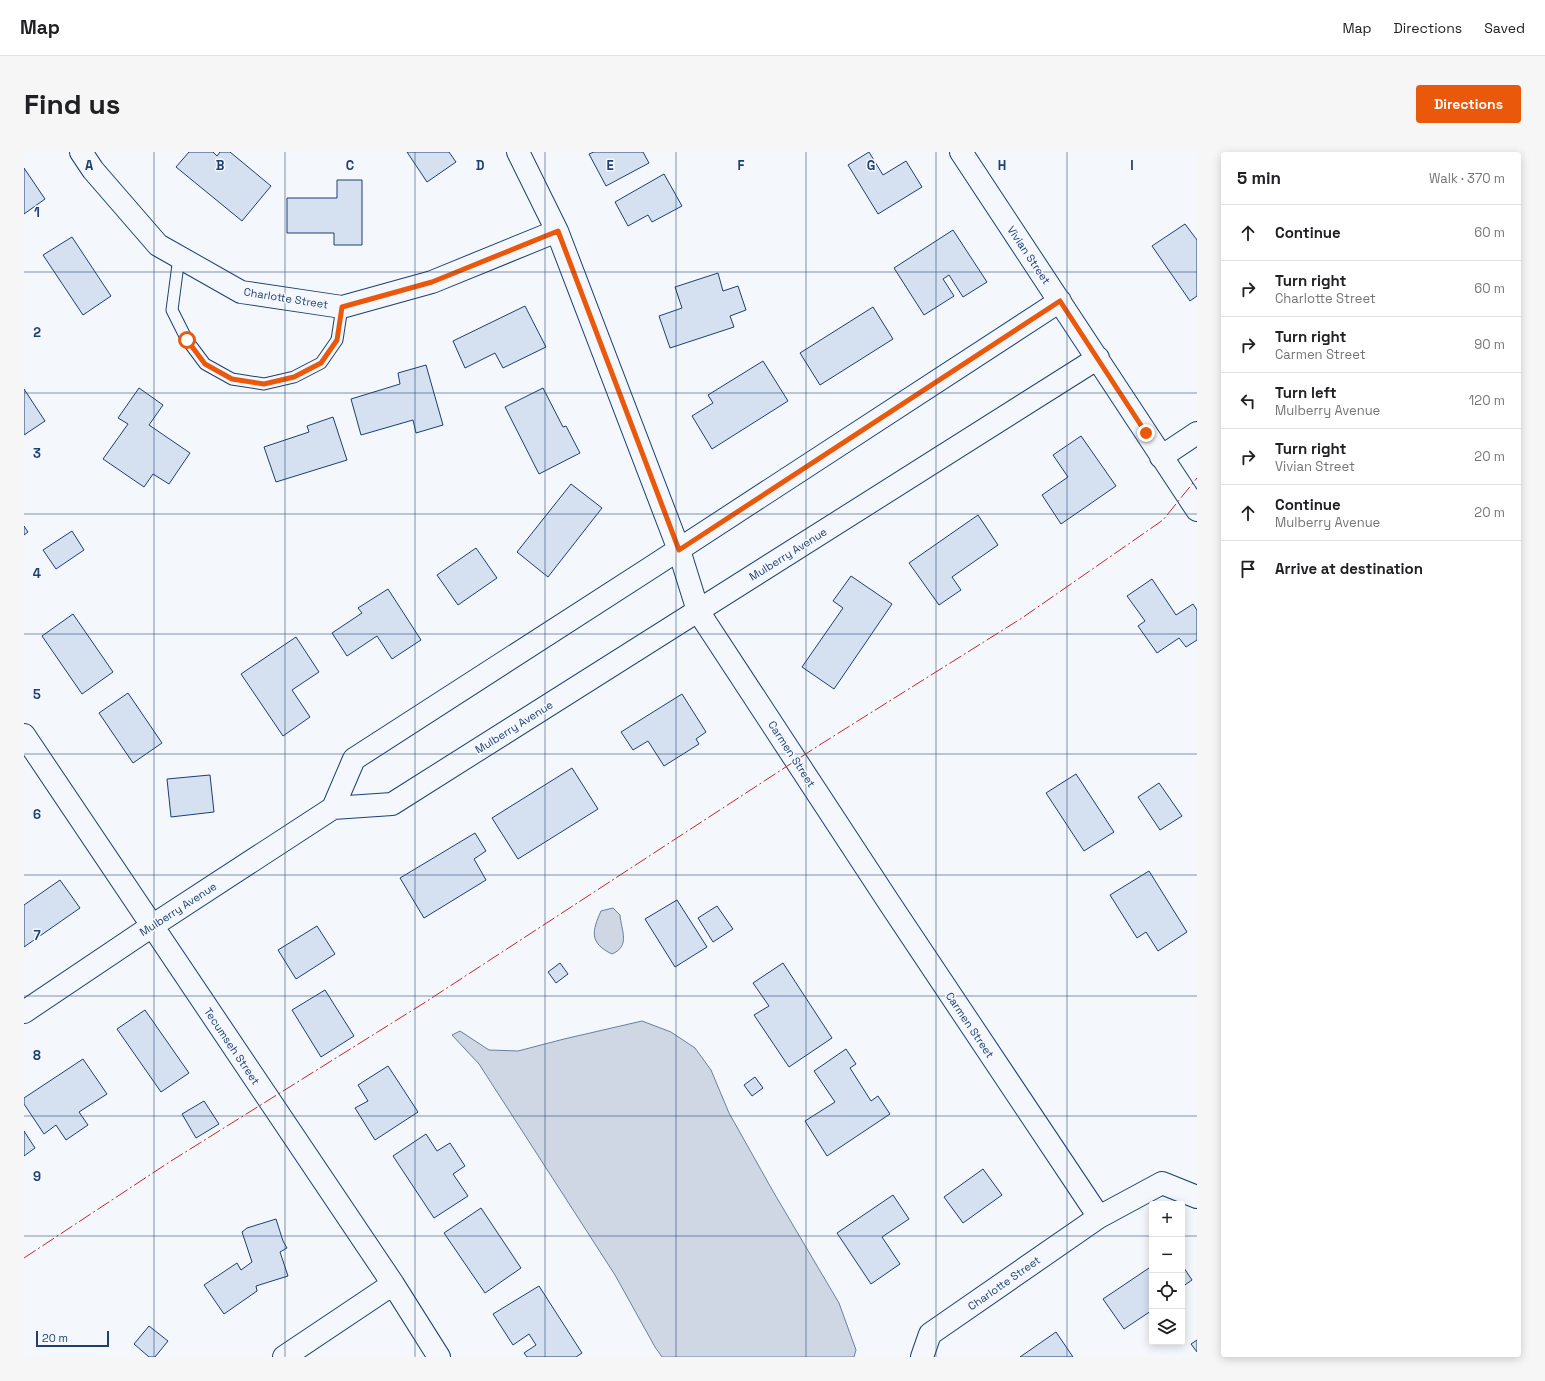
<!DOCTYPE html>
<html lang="en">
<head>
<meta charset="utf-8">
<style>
	:root { --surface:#fff; --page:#f6f6f6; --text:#202124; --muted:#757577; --line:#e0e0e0; --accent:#ea580c }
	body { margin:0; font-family:"Space Grotesk",sans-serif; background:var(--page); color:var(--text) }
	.controls { position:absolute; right:12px; bottom:12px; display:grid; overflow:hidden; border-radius:4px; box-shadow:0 2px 10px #0003 }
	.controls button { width:36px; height:36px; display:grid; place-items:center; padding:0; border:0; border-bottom:1px solid var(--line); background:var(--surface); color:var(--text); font:20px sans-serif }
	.scale { position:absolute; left:12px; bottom:10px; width:73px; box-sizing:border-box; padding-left:4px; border:2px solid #1d3f73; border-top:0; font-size:11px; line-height:14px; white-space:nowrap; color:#1d3f73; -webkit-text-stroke:3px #f4f7fb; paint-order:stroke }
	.stop { position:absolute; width:12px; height:12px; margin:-9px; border:3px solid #ea580c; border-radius:50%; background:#fff }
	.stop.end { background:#ea580c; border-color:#fff; box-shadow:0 1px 4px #0008 }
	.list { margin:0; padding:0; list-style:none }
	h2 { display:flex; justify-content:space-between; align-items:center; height:52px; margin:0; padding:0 16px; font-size:17px }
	h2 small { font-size:13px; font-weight:400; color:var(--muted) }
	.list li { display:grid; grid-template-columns:26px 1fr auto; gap:12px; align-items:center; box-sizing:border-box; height:56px; padding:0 16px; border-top:1px solid var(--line) }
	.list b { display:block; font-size:15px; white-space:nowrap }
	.list p { margin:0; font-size:13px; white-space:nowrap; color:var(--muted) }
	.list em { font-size:13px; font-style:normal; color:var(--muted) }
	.icon { flex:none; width:22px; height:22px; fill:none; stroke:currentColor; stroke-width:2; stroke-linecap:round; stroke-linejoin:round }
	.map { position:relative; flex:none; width:1173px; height:1205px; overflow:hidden; border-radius:4px }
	header { display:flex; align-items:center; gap:24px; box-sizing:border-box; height:56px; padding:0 20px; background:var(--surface); border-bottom:1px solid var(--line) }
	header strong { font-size:19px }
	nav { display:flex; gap:22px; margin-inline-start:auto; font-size:14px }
	.intro { display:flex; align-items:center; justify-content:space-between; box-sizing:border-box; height:96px; padding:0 24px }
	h1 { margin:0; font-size:28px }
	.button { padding:10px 18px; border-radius:4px; background:var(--accent); color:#fff; font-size:14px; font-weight:700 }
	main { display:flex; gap:24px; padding:0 24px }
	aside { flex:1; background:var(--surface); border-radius:4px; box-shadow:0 2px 10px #0003 }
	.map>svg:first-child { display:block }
	.water { fill:#cfd7e4; stroke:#687fa3 }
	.building { fill:#d5e0f0; stroke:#1d3f73 }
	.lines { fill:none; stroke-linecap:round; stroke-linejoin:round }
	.lane-casing { stroke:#1d3f73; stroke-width:13 }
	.street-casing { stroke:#1d3f73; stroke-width:24 }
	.lane { stroke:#f4f7fb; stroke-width:11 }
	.street { stroke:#f4f7fb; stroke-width:22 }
	.power { stroke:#c62828; stroke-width:1; stroke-dasharray:14 3 2 3; stroke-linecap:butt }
	.route { stroke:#ea580c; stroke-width:5 }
	.grid { fill:none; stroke:#1d3f73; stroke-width:1; stroke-opacity:0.55 }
	.labels { text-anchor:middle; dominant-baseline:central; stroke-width:3; stroke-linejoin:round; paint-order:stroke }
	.street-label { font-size:11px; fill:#1d3f73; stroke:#f4f7fb }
	.grid-label { font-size:13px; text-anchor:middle; font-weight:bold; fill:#1d3f73; stroke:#f4f7fb; stroke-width:3; stroke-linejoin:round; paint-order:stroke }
</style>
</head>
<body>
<header>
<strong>Map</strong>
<nav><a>Map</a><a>Directions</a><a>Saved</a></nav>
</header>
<div class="intro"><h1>Find us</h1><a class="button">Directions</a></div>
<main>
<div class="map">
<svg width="1173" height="1205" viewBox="0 0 1173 1205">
	<rect width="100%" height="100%" fill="#f4f7fb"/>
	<path class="water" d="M589,756L596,763C597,778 607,794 588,802C565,791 568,779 577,759Z
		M618,869L647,880L671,896L687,918L705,961L750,1041L815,1151L832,1198L830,1205H638L631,1195L591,1123L455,912L428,883L436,879L465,898L494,899L540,887Z"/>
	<path class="building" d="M165,0H189L193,4L196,0H206L247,34L218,69L152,15Z
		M383,0H425L432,10L403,30Z
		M570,0H619L625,11L582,34L565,2Z
		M845,0L859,23L882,9L898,35L854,62L824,13Z
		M0,16L21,47L0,62Z
		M640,22L658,54L628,70L624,63L604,74L591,50Z
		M313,28H338V93H310V81H263V46H313Z
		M1161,72L1173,88V144L1166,149L1128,94Z
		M929,78L963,130L939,145L925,123L919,127L930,144L900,163L870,116Z
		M48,85L87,144L59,163L19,103Z
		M694,121L699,139L714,134L722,158L706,164L710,175L646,196L635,164L658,156L651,135Z
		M501,154L522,195L479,216L471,201L441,216L429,189Z
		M849,155L869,187L796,233L776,201Z
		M739,209L764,249L688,297L668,264L689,251L684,243Z
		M402,213L419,273L392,281L389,268L337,283L327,247L376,232L374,221Z
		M115,236L139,253L125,273L166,301L145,332L129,322L120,335L79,307L104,272L94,266Z
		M519,236L539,275L542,274L556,301L515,322L481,255Z
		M0,237L21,269L0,283Z
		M309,265L323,308L252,330L240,295L285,280L283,274Z
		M1057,284L1092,334L1037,372L1018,343L1044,325L1029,303Z
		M547,332L578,356L524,425L493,400Z
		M954,363L974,393L928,425L937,438L915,453L885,411Z
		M0,374L4,380L0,383Z
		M48,379L60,398L32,417L19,398Z
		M452,396L473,426L434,453L413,423Z
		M827,424L868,452L810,537L778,515L819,456L809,449Z
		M1128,427L1152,463L1169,452L1173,458V488L1162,495L1155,486L1133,501L1114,474L1121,469L1103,444Z
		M364,437L397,488L368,507L353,484L323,504L308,481L338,461L334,456Z
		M49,462L89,520L58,542L18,484Z
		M272,485L295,520L268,538L286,565L259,584L217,522Z
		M104,541L138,591L109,611L75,561Z
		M658,542L682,580L672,587L675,592L640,614L624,589L609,598L597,580Z
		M548,616L574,657L494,707L468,666Z
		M1052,622L1090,680L1060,699L1022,641Z
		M186,623L190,660L147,665L143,627Z
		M1135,631L1158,664L1136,678L1114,645Z
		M451,681L462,699L450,707L462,728L400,766L376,726Z
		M1125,719L1163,780L1134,799L1122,780L1113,786L1086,743Z
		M36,728L56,756L0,795V753Z
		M653,748L683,795L651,815L621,767Z
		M693,754L709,777L689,790L674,766Z
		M293,774L311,802L272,827L254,798Z
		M536,811L544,822L532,831L524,820Z
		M759,811L808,886L765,915L730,863L745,854L729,831Z
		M301,838L330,884L297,905L268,858Z
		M121,858L165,921L137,940L93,877Z
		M822,897L832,912L826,916L847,949L854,944L866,962L803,1004L781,969L811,950L790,919Z
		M59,907L83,942L55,960L64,973L42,988L32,973L20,982L0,952V946Z
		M364,914L394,960L351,988L331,956L344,949L334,933Z
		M731,925L739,936L728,944L720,933Z
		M180,949L195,972L172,986L158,962Z
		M0,979L11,996L0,1004Z
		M402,982L413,999L426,991L441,1014L429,1022L444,1044L410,1066L369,1004Z
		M959,1017L978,1043L939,1071L920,1045Z
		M869,1043L885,1067L858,1085L876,1112L847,1132L813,1081Z
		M457,1056L497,1116L461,1141L420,1081Z
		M252,1067L259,1089L263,1096L256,1100L264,1124L232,1134L233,1139L200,1162L180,1133L213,1111L217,1118L228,1110L218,1080L223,1076Z
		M1158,1113L1168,1128L1158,1135Z
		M1128,1114V1155L1126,1157L1127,1159L1100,1177L1079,1147Z
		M515,1134L558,1201L552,1205H503L500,1201L512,1193L505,1182L489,1193L469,1162Z
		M125,1174L144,1189L131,1205H125L110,1192Z
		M1032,1180L1049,1205H996Z
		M1173,1188V1200L1167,1192Z"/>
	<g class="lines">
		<g class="lane-casing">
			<path id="lane" d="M155,105L148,158L163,188L181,212L208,227L240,232L270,225L297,211L313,188L318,155"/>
		</g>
		<g class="street-casing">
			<path id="street" d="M57,0L69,18L134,93L217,140L318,155L408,130L533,79
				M494,0L533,79L655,398L674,459L866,752L1075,1065
				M937,0L1173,358
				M1137,305L1173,281
				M0,583L369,1132L415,1205
				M309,656L330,607L631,413L1036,149
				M0,860L128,774L309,656L368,652L1074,206
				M260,1205L369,1132
				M898,1205L906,1182L1075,1065L1138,1031L1173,1045"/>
		</g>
		<use href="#lane" class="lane"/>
		<use href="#street" class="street"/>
		<path class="power" d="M0,1106L147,1009L400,851L797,592L998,466L1139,368L1173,326"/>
	</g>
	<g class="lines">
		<path class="route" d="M163,188L181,212L208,227L240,232L270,225L297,211L313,188L318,155L408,130L534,79L655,398L1036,149L1122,281"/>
	</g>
	<path class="grid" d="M130,0V1205M261,0V1205M391,0V1205M521,0V1205M652,0V1205M782,0V1205M912,0V1205M1043,0V1205M0,120H1173M0,241H1173M0,362H1173M0,482H1173M0,602H1173M0,723H1173M0,844H1173M0,964H1173M0,1084H1128M1158,1084H1173"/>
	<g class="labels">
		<g class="street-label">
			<text transform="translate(1005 103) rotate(56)">Vivian Street</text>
			<text transform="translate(262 146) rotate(9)">Charlotte Street</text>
			<text transform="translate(764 402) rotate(-32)">Mulberry Avenue</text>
			<text transform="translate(490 575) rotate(-32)">Mulberry Avenue</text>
			<text transform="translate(768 602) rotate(57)">Carmen Street</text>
			<text transform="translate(154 757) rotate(-33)">Mulberry Avenue</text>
			<text transform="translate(946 873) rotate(56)">Carmen Street</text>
			<text transform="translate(208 894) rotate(56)">Tecumseh Street</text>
			<text transform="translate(980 1131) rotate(-35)">Charlotte Street</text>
		</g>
	</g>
	<g class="grid-label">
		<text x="65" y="18">A</text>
		<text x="196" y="18">B</text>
		<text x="326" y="18">C</text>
		<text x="456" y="18">D</text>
		<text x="586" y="18">E</text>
		<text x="717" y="18">F</text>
		<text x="847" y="18">G</text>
		<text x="978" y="18">H</text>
		<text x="1108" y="18">I</text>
		<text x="13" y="65">1</text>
		<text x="13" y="185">2</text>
		<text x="13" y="306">3</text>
		<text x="13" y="426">4</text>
		<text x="13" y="547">5</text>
		<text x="13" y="667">6</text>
		<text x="13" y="788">7</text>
		<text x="13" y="908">8</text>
		<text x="13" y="1029">9</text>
	</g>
</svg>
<div class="controls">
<button>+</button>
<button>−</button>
<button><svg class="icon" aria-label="locate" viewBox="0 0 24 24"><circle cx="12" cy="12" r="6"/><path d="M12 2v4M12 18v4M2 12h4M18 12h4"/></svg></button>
<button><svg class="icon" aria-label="layers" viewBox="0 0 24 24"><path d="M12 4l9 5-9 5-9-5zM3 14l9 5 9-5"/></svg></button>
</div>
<div class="scale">20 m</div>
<div class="stop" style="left:163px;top:188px"></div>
<div class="stop end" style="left:1122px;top:281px"></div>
</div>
<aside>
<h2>5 min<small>Walk · 370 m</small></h2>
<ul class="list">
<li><svg class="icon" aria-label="ahead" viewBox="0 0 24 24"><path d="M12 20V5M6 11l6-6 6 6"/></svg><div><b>Continue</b></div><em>60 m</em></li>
<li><svg class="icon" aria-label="right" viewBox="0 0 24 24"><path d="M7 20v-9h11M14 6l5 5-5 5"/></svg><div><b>Turn right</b><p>Charlotte Street</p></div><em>60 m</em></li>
<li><svg class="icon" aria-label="right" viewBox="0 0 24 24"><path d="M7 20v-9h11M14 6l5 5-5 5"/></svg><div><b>Turn right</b><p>Carmen Street</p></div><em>90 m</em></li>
<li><svg class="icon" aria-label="left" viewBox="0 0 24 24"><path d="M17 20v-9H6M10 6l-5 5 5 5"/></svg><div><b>Turn left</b><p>Mulberry Avenue</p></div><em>120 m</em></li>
<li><svg class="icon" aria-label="right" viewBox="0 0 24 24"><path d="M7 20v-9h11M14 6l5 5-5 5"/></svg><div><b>Turn right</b><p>Vivian Street</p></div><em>20 m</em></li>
<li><svg class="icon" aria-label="ahead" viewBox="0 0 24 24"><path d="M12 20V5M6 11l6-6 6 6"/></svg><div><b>Continue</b><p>Mulberry Avenue</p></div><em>20 m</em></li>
<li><svg class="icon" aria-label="arrive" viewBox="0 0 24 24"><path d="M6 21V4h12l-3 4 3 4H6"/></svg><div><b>Arrive at destination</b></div></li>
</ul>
</aside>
</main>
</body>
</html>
